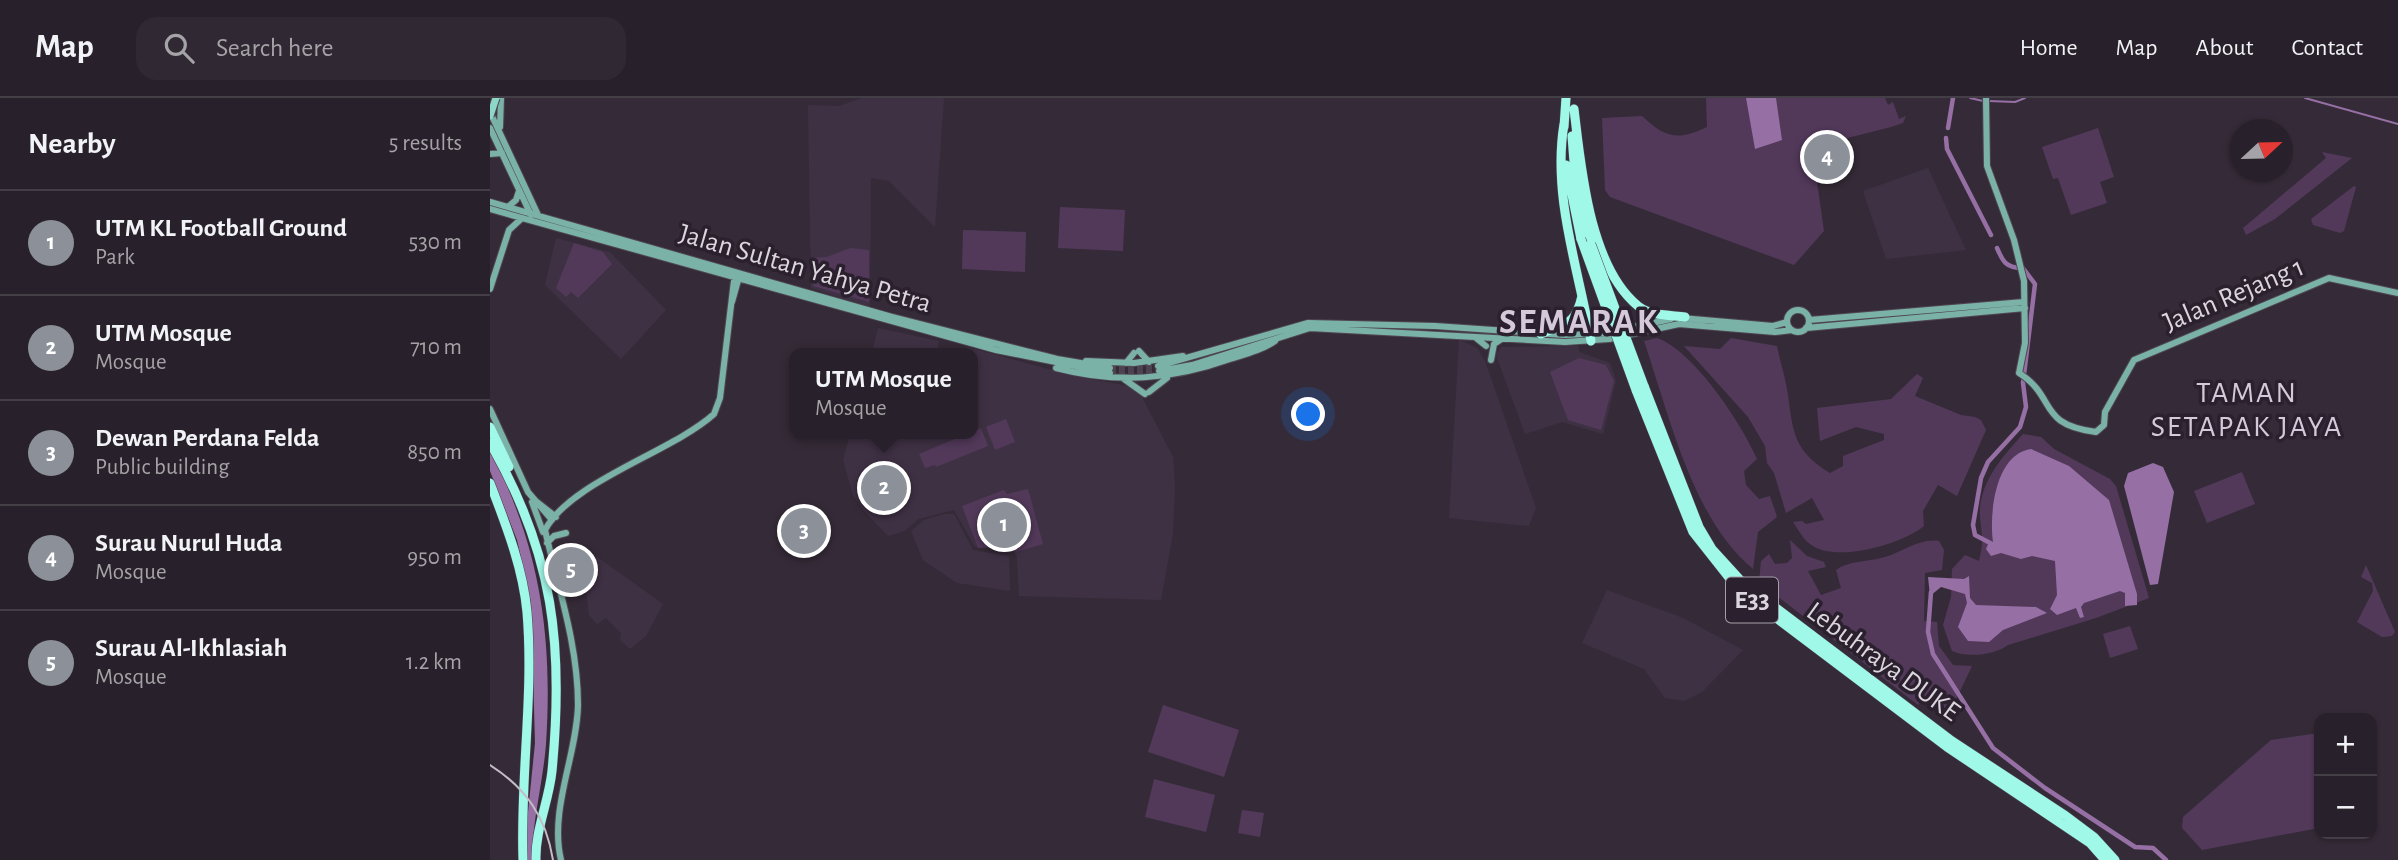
<!DOCTYPE html>
<html lang="en">
<head>
<meta charset="utf-8">
<style>
	:root { --surface:#28202a; --page:#302832; --text:#f1f3f6; --muted:#a5a3a8; --line:#443e47; --accent:#8c9099 }
	body { margin:0; font-family:"Alegreya Sans",sans-serif; background:var(--page); color:var(--text) }
	.controls { position:absolute; right:21px; bottom:21px; display:grid; overflow:hidden; border-radius:14px; box-shadow:0 2px 5px #0004 }
	.controls button { width:63px; height:63px; display:grid; place-items:center; padding:0; border:0; border-bottom:2px solid var(--line); background:var(--surface); color:var(--text); font:35px sans-serif }
	.compass { position:absolute; left:1740px; top:21px; width:63px; height:63px; border-radius:50%; background:var(--surface); box-shadow:0 2px 5px #0004; rotate:68deg }
	.you { position:absolute; left:819px; top:317px; width:24px; height:24px; margin:-18px; border:5px solid #fff; border-radius:50%; background:#1a73e8; box-shadow:0 0 0 10px #1a73e833 }
	.badge { display:grid; place-items:center; width:46px; height:46px; border-radius:50%; background:var(--accent); color:#fff; font-size:23px; font-weight:700 }
	.pin { position:absolute; translate:-50% -50%; border:4px solid #fff; box-shadow:0 2px 7px #0006 }
	.popup { position:absolute; left:299px; top:250px; width:189px; height:91px; box-sizing:border-box; display:grid; place-content:center; border-radius:14px; background:var(--surface); filter:drop-shadow(0 2px 5px #0005); font-size:23px; white-space:nowrap; color:var(--muted) }
	.popup b { font-size:26px; color:var(--text) }
	.popup::after { content:''; position:absolute; left:50%; top:100%; margin-left:-14px; border:14px solid transparent; border-top-color:var(--surface) }
	.list { margin:0; padding:0; list-style:none }
	h2 { display:flex; justify-content:space-between; align-items:center; height:91px; margin:0; padding:0 28px; font-size:30px }
	h2 small { font-size:23px; font-weight:400; color:var(--muted) }
	.list li { display:grid; grid-template-columns:46px 1fr auto; gap:21px; align-items:center; box-sizing:border-box; height:105px; padding:0 28px; border-top:2px solid var(--line) }
	.list b { display:block; font-size:26px; white-space:nowrap }
	.list p { margin:0; font-size:23px; white-space:nowrap; color:var(--muted) }
	.list em { font-size:23px; font-style:normal; color:var(--muted) }
	.icon { flex:none; width:38px; height:38px; fill:none; stroke:currentColor; stroke-width:2; stroke-linecap:round; stroke-linejoin:round }
	.map { position:relative; flex:none; width:1908px; height:762px; overflow:hidden }
	header { display:flex; align-items:center; gap:42px; box-sizing:border-box; height:98px; padding:0 35px; background:var(--surface); border-bottom:2px solid var(--line) }
	header strong { font-size:33px }
	nav { display:flex; gap:38px; margin-inline-start:auto; font-size:24px }
	.search { width:490px; height:63px; background:var(--page); display:flex; align-items:center; gap:18px; box-sizing:border-box; padding:0 24px; border-radius:21px; color:var(--muted); font-size:26px }
	main { display:flex }
	aside { flex:1; background:var(--surface) }
	.map>svg:first-child { display:block }
	.built { fill:#3f3144 }
	.green { fill:#52395a }
	.water { fill:#966fa4 }
	.lines { fill:none; stroke-linecap:round; stroke-linejoin:round }
	.stream { stroke:#966fa4; stroke-width:2 }
	.canal { stroke:#966fa4; stroke-width:4.5 }
	.secondary-tunnel { stroke:#4e4451; stroke-width:6; stroke-dasharray:6 3; stroke-linecap:butt }
	.secondary-casing { stroke:#504652; stroke-width:8 }
	.highway-casing { stroke:#504652; stroke-width:10 }
	.secondary { stroke:#7ab2a8; stroke-width:6 }
	.highway { stroke:#9ff8e8; stroke-width:9 }
	.tram { stroke:#c3bdc6; stroke-width:2 }
	.primary-bridge-casing { stroke:#504652; stroke-width:9; stroke-linecap:butt }
	.highway-bridge-casing { stroke:#504652; stroke-width:10; stroke-linecap:butt }
	.primary-bridge { stroke:#8dd7c9; stroke-width:7 }
	.highway-bridge { stroke:#9ff8e8; stroke-width:9 }
	.labels { text-anchor:middle; dominant-baseline:central; stroke-width:7; stroke-linejoin:round; paint-order:stroke }
	.shield { fill:#2b212e; stroke:#a69fa8; stroke-width:2 }
	.shield-label { font-size:26px; font-weight:bold; fill:#dbd5dd }
	.street-label { font-size:28px; fill:#dbd5dd; stroke:#2b212e }
	.neighbourhood-label { font-size:30px; letter-spacing:2px; fill:#d5c8d9; stroke:#2b212e }
	.district-label { font-size:35px; font-weight:bold; letter-spacing:2px; fill:#d5c8d9; stroke:#2b212e }
</style>
</head>
<body>
<header>
<strong>Map</strong>
<div class="search"><svg class="icon" aria-label="search" viewBox="0 0 24 24"><circle cx="10" cy="10" r="6"/><path d="M15 15l6 6"/></svg>Search here</div>
<nav><a>Home</a><a>Map</a><a>About</a><a>Contact</a></nav>
</header>
<main>
<aside>
<h2>Nearby<small>5 results</small></h2>
<ul class="list">
<li><span class="badge">1</span><div><b>UTM KL Football Ground</b><p>Park</p></div><em>530 m</em></li>
<li><span class="badge">2</span><div><b>UTM Mosque</b><p>Mosque</p></div><em>710 m</em></li>
<li><span class="badge">3</span><div><b>Dewan Perdana Felda</b><p>Public building</p></div><em>850 m</em></li>
<li><span class="badge">4</span><div><b>Surau Nurul Huda</b><p>Mosque</p></div><em>950 m</em></li>
<li><span class="badge">5</span><div><b>Surau Al-Ikhlasiah</b><p>Mosque</p></div><em>1.2 km</em></li>
</ul>
</aside>
<div class="map">
<svg width="1908" height="762" viewBox="0 0 1908 762">
	<rect width="100%" height="100%" fill="#352b38"/>
	<path class="built" d="M372,0H454L445,129L399,83L381,80L380,210L321,190L318,7L349,8Z
		M1438,70L1476,152L1396,161L1373,93Z
		M66,140L120,154L176,212L131,261L55,187Z
		M388,230L449,243L447,255H382Z
		M969,242L987,250L995,263L1046,410L1039,428L959,420Z
		M1089,248V254L1120,265L1126,283L1113,336L1072,324L1035,336L1006,257L1011,249Z
		M477,249L584,278L638,288L651,297L683,359L685,388L683,436L671,502L529,498L527,458L521,451L485,449L464,412L428,421L415,433L398,438L373,412L363,397L353,362L360,336H483V255H464Z
		M454,416H464L483,452L519,458L520,493L467,485L433,462L421,433L434,422Z
		M103,456L173,506L156,538L140,551L130,542L131,535L116,520L107,526L99,517L96,492L86,486Z
		M1117,492L1193,520L1253,552L1212,594L1194,603L1175,600L1154,571L1092,545Z"/>
	<path class="green" d="M1216,0H1395L1398,7L1403,4L1409,21L1416,18L1413,25L1401,29L1322,49L1334,133L1304,167L1120,99L1115,92L1112,20L1152,18C1175,40 1188,43 1217,29Z
		M1608,30L1624,79L1610,84L1617,105L1581,117L1568,80L1563,81L1552,49Z
		M1832,54L1862,60L1785,121L1756,137L1753,130L1836,60Z
		M1864,88L1866,89L1854,133L1850,135L1823,127L1821,121Z
		M570,109L635,112L633,153L568,150Z
		M473,132L536,134L535,174L472,171Z
		M84,145L113,154L122,166L88,200L81,194L76,199L66,190Z
		M360,150L379,152V204L323,188L322,160L337,159Z
		M1167,240C1204,253 1252,326 1267,361L1254,373L1256,387L1269,401L1280,398L1287,419L1268,434L1263,471C1202,421 1179,316 1154,243Z
		M1241,240L1287,248C1290,264 1296,281 1298,297C1303,335 1304,353 1340,375L1353,368V358L1394,342V336L1366,329L1330,343L1327,310L1401,301L1427,276L1433,280L1425,298L1471,317L1485,319L1491,322L1496,332L1467,398L1448,387L1433,413L1434,428C1412,446 1345,466 1320,446C1313,441 1308,431 1303,424L1312,423L1316,426L1334,422L1322,400L1296,415L1284,375L1277,365L1275,348L1258,319L1194,248L1230,251Z
		M1089,260L1116,267L1124,283L1111,332L1078,322L1060,274Z
		M516,321L525,344L505,352L496,329Z
		M491,330L498,348L446,369L445,367L435,370L429,356Z
		M1533,336L1551,339L1564,351L1620,381L1626,388L1659,500L1606,520L1518,547C1505,557 1478,560 1462,553L1453,527L1461,499L1462,471L1475,457L1489,463C1494,443 1492,439 1490,419C1488,386 1512,359 1533,336Z
		M1752,374L1765,406L1717,425L1704,393Z
		M538,391L553,446L526,454L519,449L488,450L472,408L514,392L517,396Z
		M1300,442L1317,458L1334,464L1336,469L1318,473L1331,497L1351,490L1346,472C1360,462 1379,464 1395,459C1413,454 1429,440 1449,443L1454,452L1452,472L1435,475L1434,523L1447,524L1449,548L1463,567L1482,568L1461,612L1454,615L1433,601L1428,607L1269,484L1271,463L1279,456L1285,466L1297,465L1302,460Z
		M1876,467L1905,534L1902,538L1892,539L1867,524L1883,493L1882,485L1871,479Z
		M1640,528L1648,551L1620,560L1613,536Z
		M673,607L749,632L734,679L658,654Z
		M1829,635V730L1712,752L1692,730L1693,719L1781,642Z
		M664,681L725,697L716,734L655,719Z
		M752,712L774,715L770,739L748,735Z"/>
	<path class="water" d="M1256,0H1286L1292,42L1265,51Z
		M1541,351L1579,368L1619,402L1647,496V507L1635,508V495L1630,493L1594,505L1591,509L1594,519L1590,520L1586,510L1567,517L1560,511L1567,497L1565,463L1542,458L1531,461L1511,455L1501,458L1496,451L1499,444H1503C1499,416 1505,356 1541,351Z
		M0,352C50,449 63,538 56,646C53,685 42,723 42,762H37V724L45,645L41,505L27,442L0,373Z
		M1663,365L1673,369L1684,394L1668,486L1660,487L1634,388L1638,375Z
		M1479,478L1480,500L1486,507L1546,509L1557,515L1513,532L1499,544L1478,543L1468,529L1477,505L1475,496L1451,489L1440,498L1438,479L1474,481Z"/>
	<g class="lines">
		<path class="stream" d="M1480,0L1493,3
			M1815,0L1908,26
			M1499,3L1525,4L1535,0"/>
		<path class="canal" d="M1458,30L1463,0
			M1456,40L1457,51L1501,137
			M1504,447L1485,437L1483,427L1491,380L1498,364L1530,329L1536,309L1533,285L1545,186L1533,170C1516,170 1513,164 1507,150
			M1441,494L1438,534L1443,556L1503,650L1555,690L1645,749L1663,750L1676,762"/>
		<path class="secondary-tunnel" d="M620,270L668,268
			M620,275L669,273"/>
		<g class="secondary-casing">
			<path id="secondary" d="M1496,0L1497,68L1524,142L1534,183L1535,245L1529,275C1568,300 1546,326 1606,334L1614,327L1615,314L1644,262L1839,180L1908,195
				M0,14L48,117
				M10,29L11,0
				M0,30L41,117
				M0,56L12,55
				M0,104L402,219L567,261L620,270
				M18,109L26,102L29,93
				M0,111L506,252L620,275
				M0,191L19,132L31,121
				M242,204L249,179
				M1297 223a11 11 0 1 1 22 0a11 11 0 1 1-22 0Z
				M1191,220L1283,228L1297,224
				M1319,222L1534,204
				M1316,230L1535,210
				M986,240L996,248
				M649,253L659,264
				M1001,262L1004,246L1013,240
				M596,263L644,265L693,258
				M636,265L644,255
				M668,268L818,225L945,228L1075,237L1116,235L1181,221
				M566,270C627,286 681,282 740,261C756,256 772,252 785,243
				M669,273L702,267L820,230L1075,244L1119,241L1189,226L1285,234L1302,232
				M634,281L655,296
				M659,294L677,280
				M0,311L38,394L62,422
				M42,404L53,434
				M47,404L66,419
				M57,445L64,438L76,435
				M71,762C59,712 87,657 88,607C88,547 68,489 55,432C81,383 182,354 224,316L230,300L245,174"/>
		</g>
		<g class="highway-casing">
			<path id="highway" d="M1084,11C1091,69 1099,168 1148,208C1161,218 1180,217 1195,219
				M1074,26C1062,99 1089,172 1101,243
				M1074,29L1076,0
				M1082,38L1086,90L1101,146
				M1076,67L1091,141
				M1051,236C1074,225 1085,229 1092,198
				M1154,288L1209,429L1222,451L1253,485L1462,643L1576,718L1604,739L1625,762
				M1146,292L1203,434L1248,491L1457,649L1600,745L1615,762
				M0,329L19,369
				M0,345C64,456 74,548 62,673C59,703 45,732 46,762
				M0,385C16,427 33,470 37,514C44,597 30,679 33,762"/>
		</g>
		<use href="#secondary" class="secondary"/>
		<use href="#highway" class="highway"/>
		<path class="tram" d="M0,667C36,690 56,719 63,762"/>
		<g class="primary-bridge-casing">
			<path id="primary-bridge" d="M0,18L6,0"/>
		</g>
		<g class="highway-bridge-casing">
			<path id="highway-bridge" d="M1091,141L1146,292
				M1101,146L1154,288"/>
		</g>
		<use href="#primary-bridge" class="primary-bridge"/>
		<use href="#highway-bridge" class="highway-bridge"/>
	</g>
	<g class="labels">
		<rect class="shield" x="1236" y="479.5" width="52" height="45" rx="5"/>
		<g class="shield-label">
			<text x="1262" y="502">E33</text>
		</g>
		<g class="street-label">
			<text transform="translate(315 171) rotate(16)">Jalan Sultan Yahya Petra</text>
			<text transform="translate(1744 197) rotate(-23)">Jalan Rejang 1</text>
			<text transform="translate(1393 564) rotate(36)">Lebuhraya DUKE</text>
		</g>
		<g class="neighbourhood-label">
			<text x="1757" y="295">TAMAN<tspan x="1757" dy="34">SETAPAK JAYA</tspan></text>
		</g>
		<g class="district-label">
			<text x="1089" y="224">SEMARAK</text>
		</g>
	</g>
</svg>
<div class="controls">
<button>+</button>
<button>−</button>
</div>
<svg class="compass" viewBox="-18 -18 36 36"><path d="M0-13l5 13h-10z" fill="#e53935"/><path d="M0 13l5-13h-10z" fill="#a5a3a8"/></svg>
<div class="you"></div>
<div class="pin badge" style="left:514px;top:427px">1</div>
<div class="pin badge" style="left:394px;top:390px">2</div>
<div class="popup"><b>UTM Mosque</b>Mosque</div>
<div class="pin badge" style="left:314px;top:433px">3</div>
<div class="pin badge" style="left:1337px;top:59px">4</div>
<div class="pin badge" style="left:81px;top:472px">5</div>
</div>
</main>
</body>
</html>
